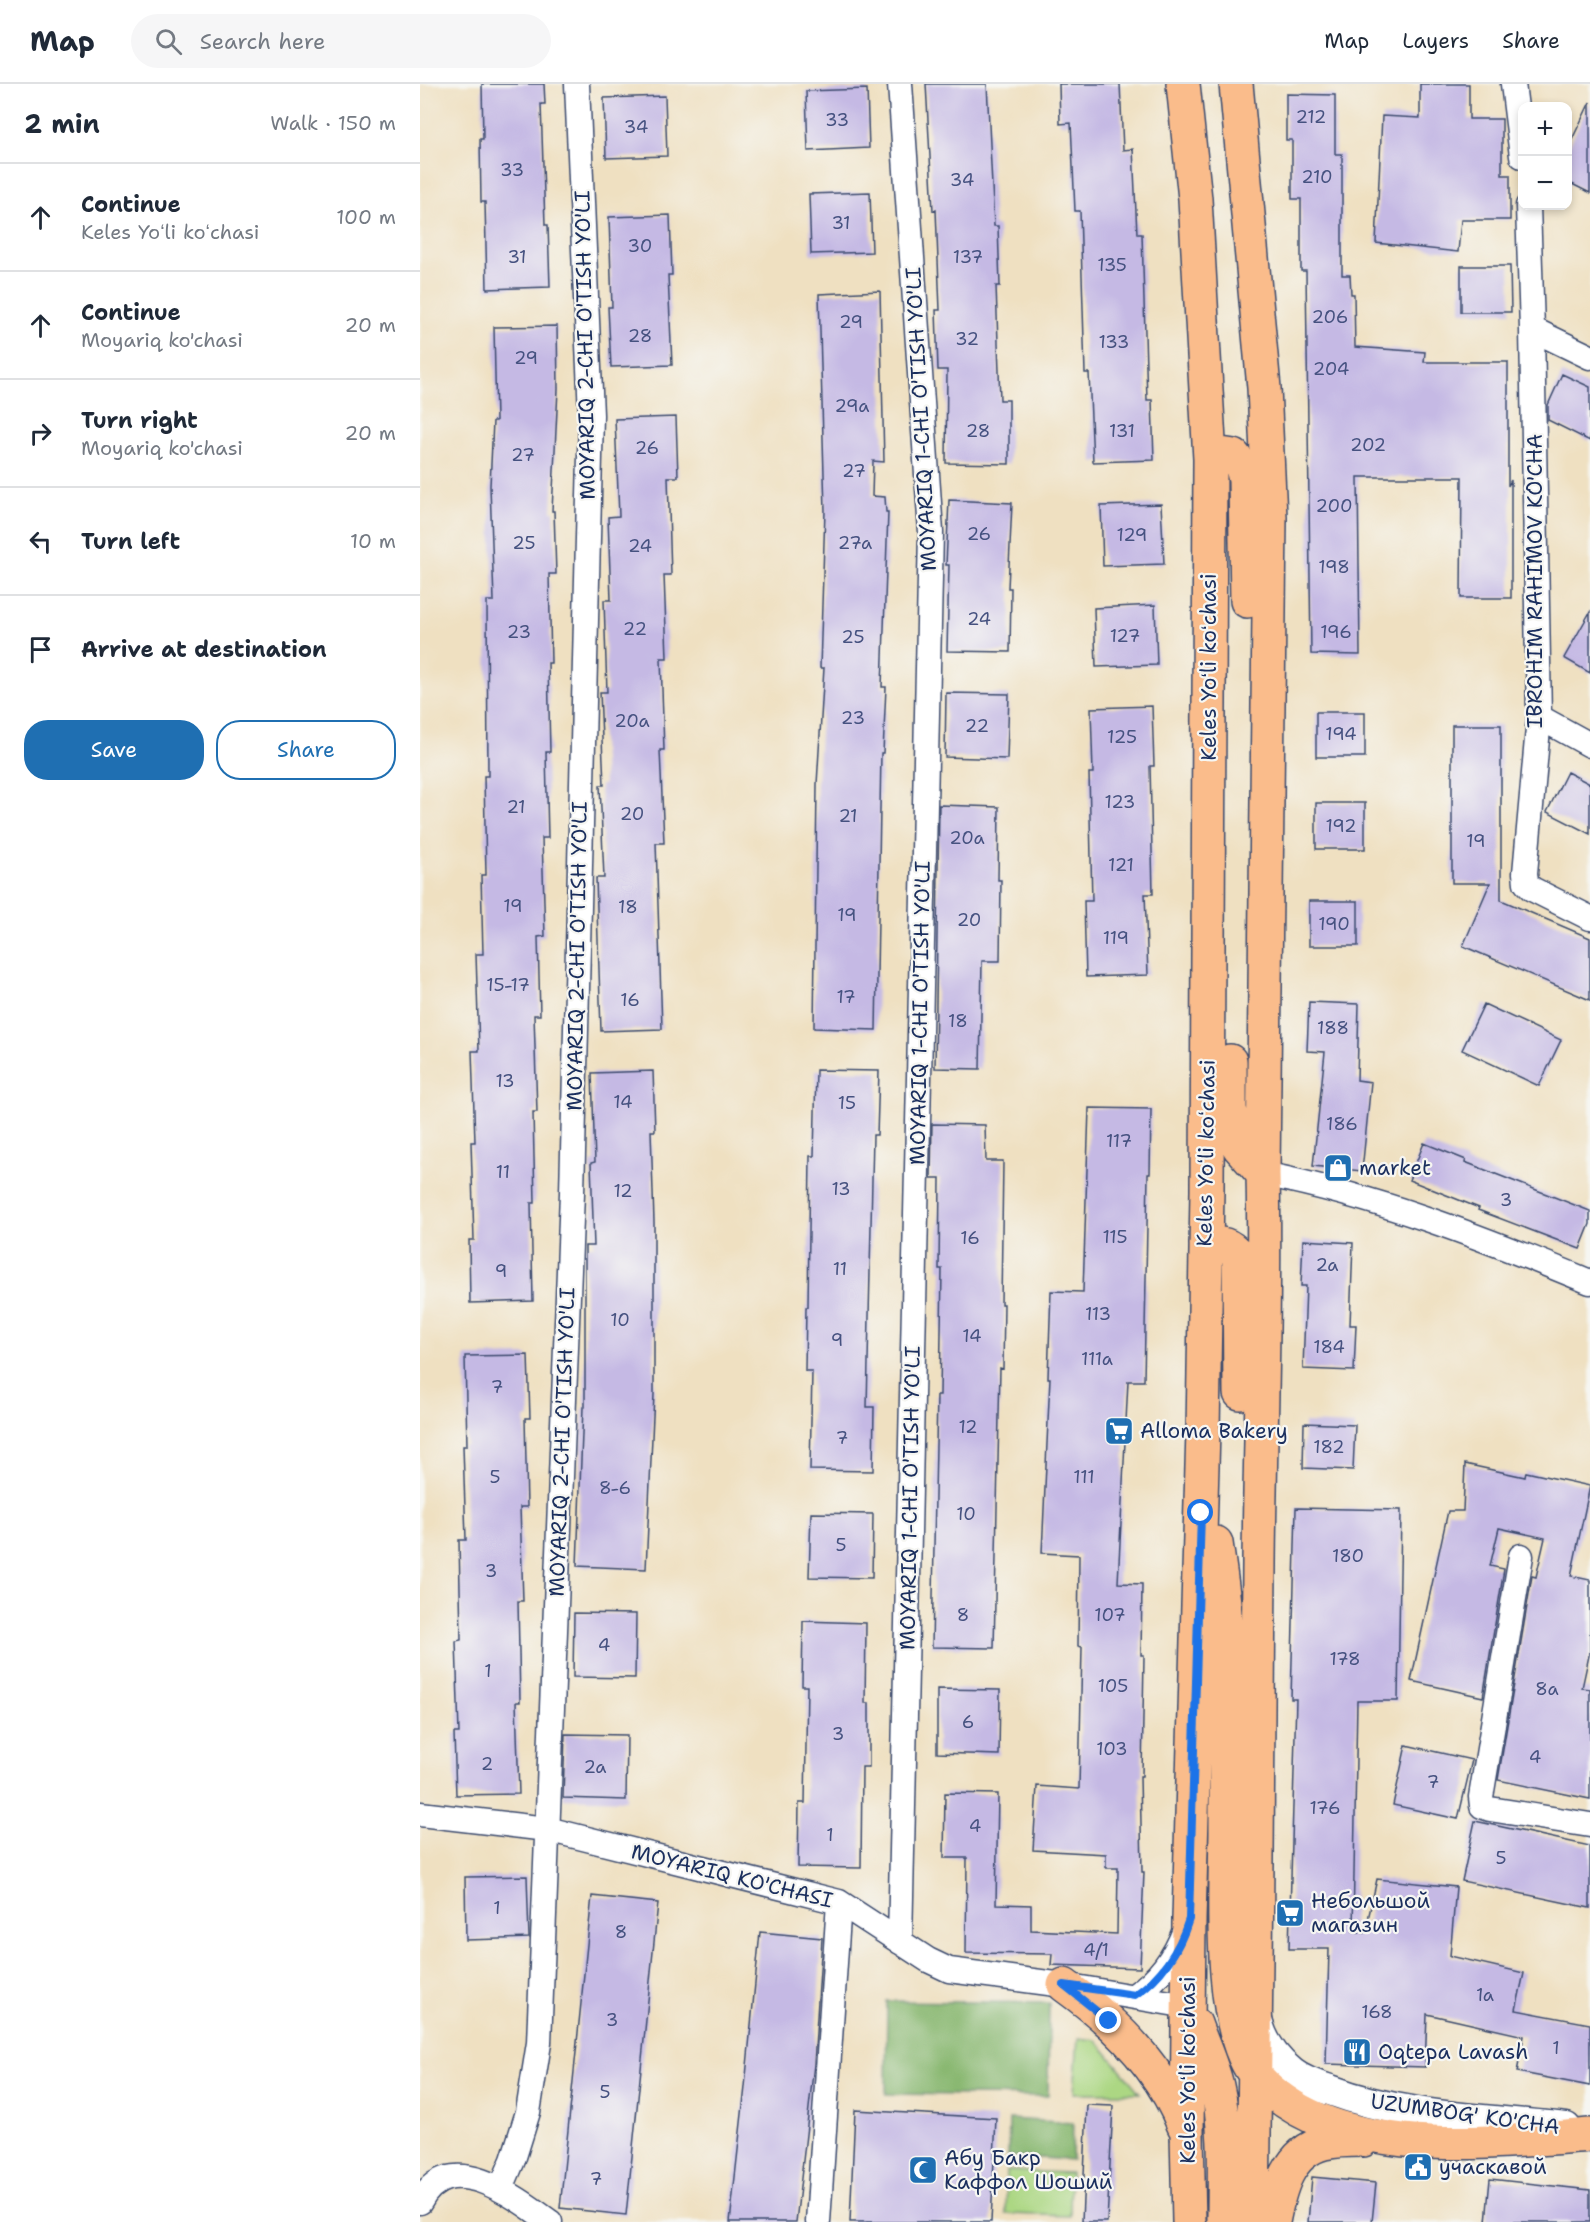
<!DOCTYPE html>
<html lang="en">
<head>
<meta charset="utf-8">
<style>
	:root { --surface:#fff; --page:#f6f6f7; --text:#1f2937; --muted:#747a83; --line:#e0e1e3; --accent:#1f6fb2 }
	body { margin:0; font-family:"Shantell Sans",sans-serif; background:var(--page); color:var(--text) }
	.controls { position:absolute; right:18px; top:18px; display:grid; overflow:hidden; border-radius:12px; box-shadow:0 3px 9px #0003 }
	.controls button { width:54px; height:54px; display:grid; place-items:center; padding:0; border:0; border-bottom:2px solid var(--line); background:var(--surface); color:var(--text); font:30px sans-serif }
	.stop { position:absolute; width:18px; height:18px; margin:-14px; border:4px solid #1a73e8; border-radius:50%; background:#fff }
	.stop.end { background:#1a73e8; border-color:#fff; box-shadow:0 2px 6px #0008 }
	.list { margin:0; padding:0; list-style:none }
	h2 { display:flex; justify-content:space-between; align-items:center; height:78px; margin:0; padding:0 24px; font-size:26px }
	h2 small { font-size:20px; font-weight:400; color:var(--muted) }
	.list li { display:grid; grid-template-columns:39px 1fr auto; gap:18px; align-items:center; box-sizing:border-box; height:108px; padding:0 24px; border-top:2px solid var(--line) }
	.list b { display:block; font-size:22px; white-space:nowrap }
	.list p { margin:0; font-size:20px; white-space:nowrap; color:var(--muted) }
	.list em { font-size:20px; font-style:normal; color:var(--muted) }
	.actions { display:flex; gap:12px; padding:18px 24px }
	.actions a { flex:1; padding:14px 0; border:2px solid var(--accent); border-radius:24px; text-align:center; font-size:21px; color:var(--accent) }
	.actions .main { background:var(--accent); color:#fff }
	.icon { flex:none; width:33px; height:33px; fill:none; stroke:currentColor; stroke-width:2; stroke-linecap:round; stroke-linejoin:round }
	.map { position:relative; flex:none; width:1170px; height:2138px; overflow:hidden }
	header { display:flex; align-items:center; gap:36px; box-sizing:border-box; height:84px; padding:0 30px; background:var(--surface); border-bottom:2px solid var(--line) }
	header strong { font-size:28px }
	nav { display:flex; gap:33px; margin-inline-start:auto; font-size:21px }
	.search { width:420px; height:54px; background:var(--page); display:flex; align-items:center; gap:15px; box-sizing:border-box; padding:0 21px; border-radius:33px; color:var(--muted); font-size:22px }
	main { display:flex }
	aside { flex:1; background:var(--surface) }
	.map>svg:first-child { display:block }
	.green { fill:#acd783; stroke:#648370; stroke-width:1.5 }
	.forest { fill:#89b871; stroke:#527468; stroke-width:1.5 }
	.building { fill:#c5b9e4 }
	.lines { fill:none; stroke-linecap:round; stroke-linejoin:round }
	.minor-casing { stroke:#3b4a6d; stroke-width:27 }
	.tertiary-casing { stroke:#3b4a6d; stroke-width:33 }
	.primary-casing { stroke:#3b4a6d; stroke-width:36 }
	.minor { stroke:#fff; stroke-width:24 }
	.tertiary { stroke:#fff; stroke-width:30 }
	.primary { stroke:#fabc8b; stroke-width:33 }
	.route { stroke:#1a73e8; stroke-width:8 }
	.labels { text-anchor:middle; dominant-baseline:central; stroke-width:4.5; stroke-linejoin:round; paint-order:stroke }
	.number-label { font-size:18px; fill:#465280 }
	.street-label { font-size:21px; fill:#1b2f5e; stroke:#f6f6f2 }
	.poi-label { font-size:21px; fill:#1b2f5e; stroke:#f6f6f2; text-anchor:start }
</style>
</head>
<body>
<header>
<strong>Map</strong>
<div class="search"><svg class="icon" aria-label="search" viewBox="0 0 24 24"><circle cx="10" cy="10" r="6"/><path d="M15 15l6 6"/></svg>Search here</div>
<nav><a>Map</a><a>Layers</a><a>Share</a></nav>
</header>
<main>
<aside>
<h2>2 min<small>Walk · 150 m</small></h2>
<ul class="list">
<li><svg class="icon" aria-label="ahead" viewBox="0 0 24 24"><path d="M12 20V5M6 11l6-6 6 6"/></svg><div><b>Continue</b><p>Keles Yoʻli koʻchasi</p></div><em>100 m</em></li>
<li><svg class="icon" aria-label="ahead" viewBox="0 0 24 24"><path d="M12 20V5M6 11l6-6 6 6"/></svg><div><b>Continue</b><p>Moyariq ko'chasi</p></div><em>20 m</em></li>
<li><svg class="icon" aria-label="right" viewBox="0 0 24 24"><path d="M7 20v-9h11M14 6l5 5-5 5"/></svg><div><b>Turn right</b><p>Moyariq ko'chasi</p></div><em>20 m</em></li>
<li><svg class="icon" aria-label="left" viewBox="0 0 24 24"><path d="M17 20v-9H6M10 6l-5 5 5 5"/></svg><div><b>Turn left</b></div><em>10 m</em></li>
<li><svg class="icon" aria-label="arrive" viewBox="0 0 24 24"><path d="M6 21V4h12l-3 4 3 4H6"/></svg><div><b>Arrive at destination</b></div></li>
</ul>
<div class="actions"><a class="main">Save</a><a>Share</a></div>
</aside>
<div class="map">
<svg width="1170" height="2138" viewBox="0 0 1170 2138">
	<rect width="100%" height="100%" fill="#f6f6f2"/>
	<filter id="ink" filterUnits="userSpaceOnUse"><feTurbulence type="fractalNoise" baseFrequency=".0167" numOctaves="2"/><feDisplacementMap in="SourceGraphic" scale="12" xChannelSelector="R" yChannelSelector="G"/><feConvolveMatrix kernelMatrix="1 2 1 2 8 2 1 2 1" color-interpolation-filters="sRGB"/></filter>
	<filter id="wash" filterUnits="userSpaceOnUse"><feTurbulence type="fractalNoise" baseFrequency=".008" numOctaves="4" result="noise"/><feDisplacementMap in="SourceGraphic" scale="24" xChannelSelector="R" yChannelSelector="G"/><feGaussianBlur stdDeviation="1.35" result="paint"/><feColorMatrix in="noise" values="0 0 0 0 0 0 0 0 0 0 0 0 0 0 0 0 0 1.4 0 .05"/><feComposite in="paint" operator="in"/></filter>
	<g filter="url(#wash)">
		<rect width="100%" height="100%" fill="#efe0c1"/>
		<path class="green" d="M658,1954L676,1956L720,2009H654Z
			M587,2087L651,2089L650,2132L586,2130Z"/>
		<path class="forest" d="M467,1917L629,1919L628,2012L466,2010Z
			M589,2035L653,2039L652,2076L588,2072Z"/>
		<g id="blocks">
			<path class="building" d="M62,0H124L125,20H121L125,141H128L130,203L67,205L65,118H61L60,55H63Z
				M506,0H567L574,142H578L580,202H576L580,316H589V380L526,379L527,286H518L516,226H520L516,126L513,127Z
				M639,0H700L703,66L713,65L717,150H722L727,316H732L734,376L673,378L669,289H665L660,127H655L651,39L640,40Z
				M1000,0H1049V35H1082V91H1090V136H1041L1038,168L956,159L962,32L1000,34Z
				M447,5L449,64L388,67L386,7Z
				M866,10L915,11V70H922V191H930L931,210H934L935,263L1005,268L1004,278H1088V402L1091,396V514H1041L1042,393H938L940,571L891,570L886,187H881V115H872V56H866Z
				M245,12L247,72L186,74L184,14Z
				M1170,18V109L1148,98V64Z
				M450,108L452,168L391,170L389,110Z
				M250,131L252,191H248L252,281L191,283L188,223H192L189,133Z
				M1041,182H1090L1091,228H1041Z
				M460,207L464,378L453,377L452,412L465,413L466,428H468L462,603H466L463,669H461L456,946L394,944L397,700L404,584H400L405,427L399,210Z
				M137,242L138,305L132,427H134L136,490H129L131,579H128L130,668H126L128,754H122L125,852L118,853L120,931H114L117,1028H113L115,1119H111L113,1217L50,1219L49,1156H54L51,1058H55L52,967H59L56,870H63L61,791H66L64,692H68L67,517H74L70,402L73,337H76L74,243Z
				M1142,290L1170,303V357L1128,336V321Z
				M256,333L258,393H248L251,491H244L247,574H241L244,666H240L244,759H236L242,945L181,947L176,794H184L180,701H184L180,608H187L184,516H191L188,433L199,432L195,335Z
				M529,416L592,419L588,504H591L590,568L527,567L529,481H526Z
				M741,420L744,480L683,482L681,422Z
				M735,521L737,581L676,583L674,524Z
				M1170,528V589L1144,574Z
				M526,609L589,610L587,675L525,673Z
				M732,622L734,682H730L733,810H725L728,891L666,893L664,817H672L669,689H673L671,624Z
				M896,628H945V673H896Z
				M1032,641H1081V816L1170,854V916L1043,862L1070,799H1032Z
				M1147,688L1170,700V750L1127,728Z
				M896,719H945V765H896Z
				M519,721L579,723L578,796H581L580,877H562L560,985L515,984Z
				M889,817H938V862H889Z
				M889,918L939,920L937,996L951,998L942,1087L893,1082L905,968L887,967Z
				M1064,920L1141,956L1119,1002L1042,966Z
				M396,986L459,987L457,1051H453L447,1323H454L453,1387L390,1386L392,1287H385L386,1223H388L390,1072H394Z
				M233,987L235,1047H231L234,1138V1310L226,1485L157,1482L163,1323H165V1162H174L171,1079L175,1078L172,989Z
				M669,1024L731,1025L730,1090H728L724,1297H708L698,1499L722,1500L721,1571H724L722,1692H720L722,1788H724L720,1884L631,1881L632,1870L546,1869L547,1774H524L525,1709L578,1710L576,1820L611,1821V1846L697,1850L698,1784H686V1770L613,1766L617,1702L659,1705L662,1563L658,1562L659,1471L622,1469L630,1294H628L631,1207L663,1208Z
				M512,1040L565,1041L566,1077H583L581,1220H584L583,1285L580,1284L574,1564L512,1563L517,1311H520L522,1185H519L520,1094H511Z
				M1004,1059L1046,1076L1045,1078L1170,1127V1140L1160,1165L1058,1126L1059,1124L989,1096Z
				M883,1156L933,1159L930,1241H936L934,1287L883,1285L886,1202H881Z
				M108,1271L110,1334H105L107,1423H100L103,1517H98L100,1618H96L99,1710L36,1711L34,1649H39L36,1557L41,1556L39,1456H46L43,1362H47L45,1272Z
				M884,1339L935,1341L933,1386L883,1384Z
				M1045,1380L1105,1393L1106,1388L1170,1402L1151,1492L1170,1496V1567L1162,1604L1170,1605V1715L1078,1696L1112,1492L1116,1493L1125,1454L1079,1444L1070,1482L1084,1485L1063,1613L991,1597L1028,1427H1043Z
				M876,1424L981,1426L978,1617H937L933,1847L945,1849L957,1795L1036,1803L1030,1872L1104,1889L1096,1926L1170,1940V2002L1097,1988L1104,1952L1007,1930L1005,1983L906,1980L909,1865H869L876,1615H871Z
				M391,1429L453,1430L452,1494L389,1493Z
				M154,1529L216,1530L215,1594L153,1593Z
				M383,1537L446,1539L445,1619H449V1683H442L441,1784L378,1783L379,1719H385L387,1602H382Z
				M517,1605L580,1606L579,1671L517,1669Z
				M145,1650L207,1651L206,1716L143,1714Z
				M986,1661L1052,1676L1038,1735L973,1721Z
				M1055,1737L1170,1762V1824L1042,1797Z
				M107,1792L109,1854L46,1856L45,1793Z
				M172,1812L238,1819L206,2131L140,2124Z
				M340,1848L402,1854L394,1980L376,2138H310L325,2003Z
				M667,2021L693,2022L687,2138H662Z
				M435,2026L576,2034L571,2138H430Z
				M892,2093L956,2099L952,2138H888Z
				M1070,2095L1170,2106V2138H1066Z"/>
		</g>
	</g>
	<g filter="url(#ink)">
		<use href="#blocks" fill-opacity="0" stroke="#3b4a6d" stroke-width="1.5"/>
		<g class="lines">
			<g class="minor-casing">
				<path id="minor" d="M480,0L511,448L480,1858
					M1093,0L1102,72
					M1108,122L1112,245L1119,633L1105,789L1106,799L1112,805L1170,834
					M1112,245L1170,273
					M1119,633L1170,661
					M843,1090C956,1112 1064,1154 1170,1198
					M1101,1472L1061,1713L1062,1722L1070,1725L1170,1741
					M0,1730L127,1745L419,1818L508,1876L529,1886L644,1901L768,1922
					M715,1911C739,1895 755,1873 765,1846
					M81,2104L93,2076L108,2028L119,1959L152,1109L171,331L157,0
					M0,2118C29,2062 96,2113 130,2138
					M398,2138L419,1818"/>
			</g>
			<g class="tertiary-casing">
				<path id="tertiary" d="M836,1932C841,1956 853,1974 872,1989C883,1998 897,2002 910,2006C985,2034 1067,2035 1146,2044"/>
			</g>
			<g class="primary-casing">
				<path id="primary" d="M763,0L775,115L790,375L787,1106L783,1347L769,1835L767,2049L769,2138
					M816,0L844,304L850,433L843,1090C846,1220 840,1350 839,1480C837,1699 837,1919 833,2138
					M790,375L801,370L814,372L822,383L825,396L827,517
					M810,977V1025L819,1063L843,1090
					M786,1160C801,1158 810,1160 819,1172L820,1309
					M796,1459C800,1488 805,1517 806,1545C808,1613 806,1681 806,1749C805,1810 797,1948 837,1993C914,2078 1068,2059 1170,2051
					M644,1901C694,1937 741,1983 764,2042
					M775,1940C782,1960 792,1981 797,2002C807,2046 804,2093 804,2138
					M853,2138C859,2106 868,2068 904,2059C917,2056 930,2056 943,2056"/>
			</g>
			<use href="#minor" class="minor"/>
			<use href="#tertiary" class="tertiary"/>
			<use href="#primary" class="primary"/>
		</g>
	</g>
	<g class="lines" filter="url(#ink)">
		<path class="route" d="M689,1937L644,1901L715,1911C743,1892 759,1867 769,1835L781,1429"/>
	</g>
	<defs>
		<g id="shop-square" transform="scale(1.5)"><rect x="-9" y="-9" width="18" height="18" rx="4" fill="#1f6fb2" stroke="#f6f6f2"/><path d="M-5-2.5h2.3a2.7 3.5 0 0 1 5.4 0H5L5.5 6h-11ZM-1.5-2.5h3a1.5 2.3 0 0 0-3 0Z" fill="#fff"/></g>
		<g id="supermarket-square" transform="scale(1.5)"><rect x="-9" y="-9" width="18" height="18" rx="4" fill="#1f6fb2" stroke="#f6f6f2"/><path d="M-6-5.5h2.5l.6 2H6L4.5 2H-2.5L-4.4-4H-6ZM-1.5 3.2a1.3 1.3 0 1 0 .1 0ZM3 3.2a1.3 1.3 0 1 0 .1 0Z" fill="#fff"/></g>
		<g id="restaurant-square" transform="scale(1.5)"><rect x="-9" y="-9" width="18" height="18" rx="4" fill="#1f6fb2" stroke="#f6f6f2"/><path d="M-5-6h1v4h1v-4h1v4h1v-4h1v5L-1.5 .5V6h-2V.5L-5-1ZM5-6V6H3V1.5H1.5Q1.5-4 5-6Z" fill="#fff"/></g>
		<g id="civic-square" transform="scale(1.5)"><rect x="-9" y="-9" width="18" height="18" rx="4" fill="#1f6fb2" stroke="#f6f6f2"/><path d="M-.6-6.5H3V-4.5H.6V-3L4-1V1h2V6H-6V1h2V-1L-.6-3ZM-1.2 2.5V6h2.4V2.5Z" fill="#fff"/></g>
		<g id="mosque-square" transform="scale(1.5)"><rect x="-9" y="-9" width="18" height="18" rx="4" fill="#1f6fb2" stroke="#f6f6f2"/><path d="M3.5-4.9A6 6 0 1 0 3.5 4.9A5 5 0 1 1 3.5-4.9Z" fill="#fff"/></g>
	</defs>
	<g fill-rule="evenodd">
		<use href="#shop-square" x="918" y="1084"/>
		<use href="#supermarket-square" x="699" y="1347"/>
		<use href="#supermarket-square" x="870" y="1829"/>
		<use href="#restaurant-square" x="937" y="1968"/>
		<use href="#civic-square" x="998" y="2083"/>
		<use href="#mosque-square" x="503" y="2086"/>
	</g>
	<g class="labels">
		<g class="number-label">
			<text x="891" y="33">212</text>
			<text x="417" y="36">33</text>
			<text x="216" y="43">34</text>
			<text x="92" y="86">33</text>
			<text x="897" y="93">210</text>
			<text x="542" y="96">34</text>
			<text x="421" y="139">31</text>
			<text x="220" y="162">30</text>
			<text x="97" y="173">31</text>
			<text x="548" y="173">137</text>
			<text x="692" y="181">135</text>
			<text x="910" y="233">206</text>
			<text x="431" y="238">29</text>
			<text x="220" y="252">28</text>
			<text x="547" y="255">32</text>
			<text x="694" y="258">133</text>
			<text x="106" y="274">29</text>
			<text x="911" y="285">204</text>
			<text x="432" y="322">29a</text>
			<text x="558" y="347">28</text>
			<text x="702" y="347">131</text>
			<text x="948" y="361">202</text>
			<text x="227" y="364">26</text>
			<text x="103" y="371">27</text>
			<text x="434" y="387">27</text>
			<text x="914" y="422">200</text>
			<text x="559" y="450">26</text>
			<text x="712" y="451">129</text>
			<text x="104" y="459">25</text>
			<text x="435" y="459">27a</text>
			<text x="220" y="462">24</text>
			<text x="914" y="483">198</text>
			<text x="559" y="535">24</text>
			<text x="215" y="545">22</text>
			<text x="99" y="548">23</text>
			<text x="916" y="548">196</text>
			<text x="705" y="552">127</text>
			<text x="433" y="553">25</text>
			<text x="433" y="634">23</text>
			<text x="212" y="637">20a</text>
			<text x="557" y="642">22</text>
			<text x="921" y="650">194</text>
			<text x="702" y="653">125</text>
			<text x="700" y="718">123</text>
			<text x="96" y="723">21</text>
			<text x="212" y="730">20</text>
			<text x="428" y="732">21</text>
			<text x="921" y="742">192</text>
			<text x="547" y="754">20a</text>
			<text x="1056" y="757">19</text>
			<text x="701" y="781">121</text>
			<text x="93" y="822">19</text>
			<text x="208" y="823">18</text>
			<text x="427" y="831">19</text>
			<text x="549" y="836">20</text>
			<text x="914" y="840">190</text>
			<text x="696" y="854">119</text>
			<text x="88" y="901">15-17</text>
			<text x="426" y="913">17</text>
			<text x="210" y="916">16</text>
			<text x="538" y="937">18</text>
			<text x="913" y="944">188</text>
			<text x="85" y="997">13</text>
			<text x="203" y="1018">14</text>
			<text x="427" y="1019">15</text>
			<text x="922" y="1040">186</text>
			<text x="699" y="1057">117</text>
			<text x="83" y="1088">11</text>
			<text x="421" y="1105">13</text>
			<text x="203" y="1107">12</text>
			<text x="1086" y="1116">3</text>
			<text x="695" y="1153">115</text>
			<text x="550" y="1154">16</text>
			<text x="907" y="1181">2a</text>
			<text x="420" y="1185">11</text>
			<text x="81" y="1187">9</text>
			<text x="678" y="1230">113</text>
			<text x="200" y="1236">10</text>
			<text x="552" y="1252">14</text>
			<text x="417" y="1256">9</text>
			<text x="909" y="1263">184</text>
			<text x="677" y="1275">111a</text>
			<text x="77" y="1303">7</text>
			<text x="548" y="1343">12</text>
			<text x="422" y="1354">7</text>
			<text x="909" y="1363">182</text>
			<text x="75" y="1393">5</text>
			<text x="664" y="1393">111</text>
			<text x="195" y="1404">8-6</text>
			<text x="546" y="1430">10</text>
			<text x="421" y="1461">5</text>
			<text x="928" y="1472">180</text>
			<text x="71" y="1487">3</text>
			<text x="543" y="1531">8</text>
			<text x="690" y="1531">107</text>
			<text x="184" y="1561">4</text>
			<text x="925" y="1575">178</text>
			<text x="68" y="1587">1</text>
			<text x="693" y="1602">105</text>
			<text x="1127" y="1605">8a</text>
			<text x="548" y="1638">6</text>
			<text x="418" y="1650">3</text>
			<text x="692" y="1665">103</text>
			<text x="1115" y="1673">4</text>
			<text x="67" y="1680">2</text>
			<text x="175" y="1683">2a</text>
			<text x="1013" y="1698">7</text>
			<text x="905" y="1724">176</text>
			<text x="555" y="1742">4</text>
			<text x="410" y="1751">1</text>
			<text x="1081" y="1774">5</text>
			<text x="77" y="1824">1</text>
			<text x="201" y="1848">8</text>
			<text x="676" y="1866">4/1</text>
			<text x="1065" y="1911">1a</text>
			<text x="957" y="1928">168</text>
			<text x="192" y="1936">3</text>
			<text x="1136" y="1964">1</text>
			<text x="185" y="2008">5</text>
			<text x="176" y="2095">7</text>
		</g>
		<g class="street-label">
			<text transform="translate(165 261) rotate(-91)">MOYARIQ 2-CHI O'TISH YO'LI</text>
			<text transform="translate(501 335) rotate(-93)">MOYARIQ 1-CHI O'TISH YO'LI</text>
			<text transform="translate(1115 497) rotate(-90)">IBROHIM RAHIMOV KO'CHA</text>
			<text transform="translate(789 583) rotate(-90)">Keles Yoʻli koʻchasi</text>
			<text transform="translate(157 872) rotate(-89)">MOYARIQ 2-CHI O'TISH YO'LI</text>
			<text transform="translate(500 929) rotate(-89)">MOYARIQ 1-CHI O'TISH YO'LI</text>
			<text transform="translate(786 1069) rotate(-89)">Keles Yoʻli koʻchasi</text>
			<text transform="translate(142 1358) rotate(-88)">MOYARIQ 2-CHI O'TISH YO'LI</text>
			<text transform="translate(490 1414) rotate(-89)">MOYARIQ 1-CHI O'TISH YO'LI</text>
			<text transform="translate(312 1792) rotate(14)">MOYARIQ KO'CHASI</text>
			<text transform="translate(768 1986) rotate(-90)">Keles Yoʻli koʻchasi</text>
			<text transform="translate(1045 2030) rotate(8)">UZUMBOG' KO'CHA</text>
		</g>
		<g class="poi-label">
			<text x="939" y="1084">market</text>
			<text x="720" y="1347">Alloma Bakery</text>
			<text x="891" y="1817">Небольшой<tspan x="891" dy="24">магазин</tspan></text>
			<text x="958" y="1968">Oqtepa Lavash</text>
			<text x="524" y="2074">Абу Бакр<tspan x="524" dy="24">Каффол Шоший</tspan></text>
			<text x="1019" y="2083">учаскавой</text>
		</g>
	</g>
</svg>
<div class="controls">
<button>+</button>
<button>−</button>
</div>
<div class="stop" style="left:781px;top:1429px"></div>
<div class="stop end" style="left:689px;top:1937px"></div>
</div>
</main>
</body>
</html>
